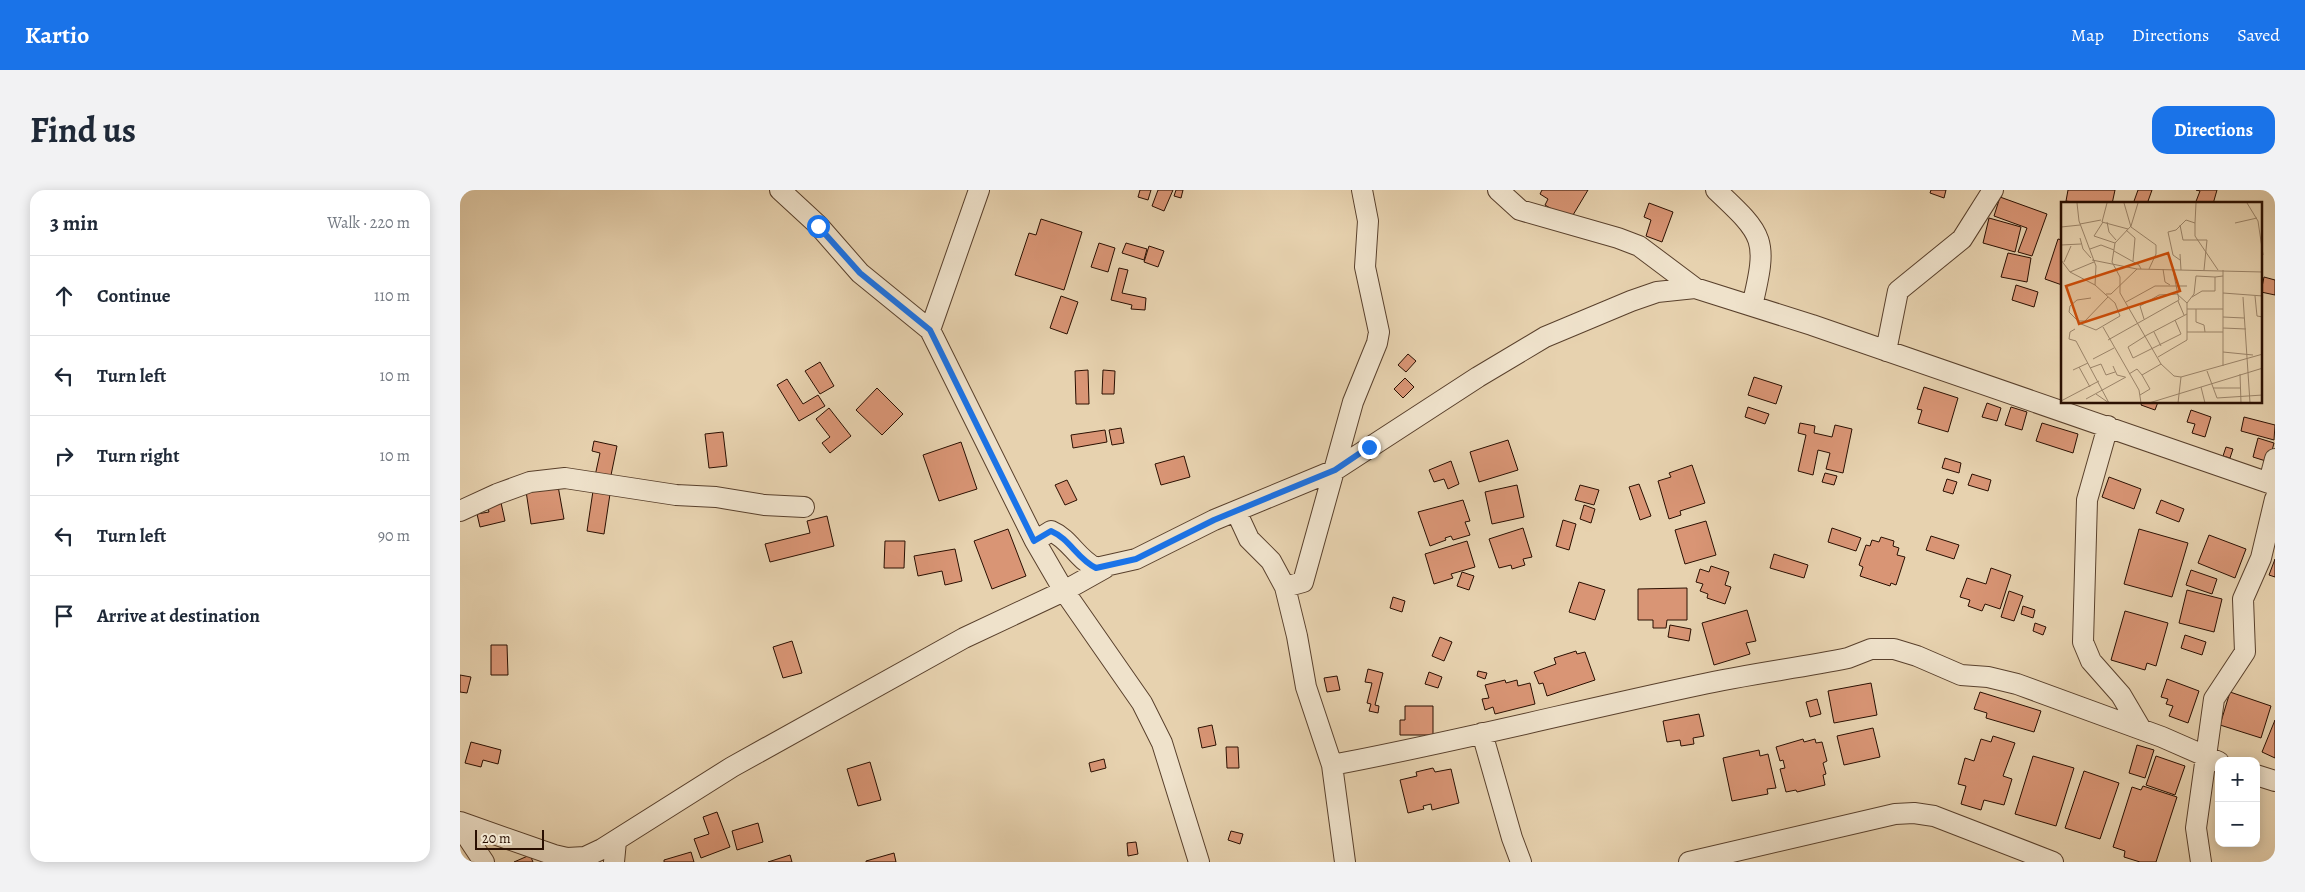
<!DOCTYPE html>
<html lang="en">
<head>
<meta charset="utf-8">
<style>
	:root { --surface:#fff; --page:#f2f2f3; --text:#1f2937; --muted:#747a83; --line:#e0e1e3; --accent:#1a73e8 }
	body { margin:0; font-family:Alegreya,serif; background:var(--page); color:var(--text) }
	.controls { position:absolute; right:15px; bottom:15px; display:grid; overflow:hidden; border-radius:10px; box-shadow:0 2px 12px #0003 }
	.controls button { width:45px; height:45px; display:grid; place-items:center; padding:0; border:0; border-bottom:1px solid var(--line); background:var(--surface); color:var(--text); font:25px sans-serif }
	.scale { position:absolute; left:15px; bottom:12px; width:69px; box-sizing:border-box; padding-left:5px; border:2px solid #2a0f01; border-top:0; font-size:14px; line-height:18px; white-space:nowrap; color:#2a0f01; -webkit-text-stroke:4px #efe2cb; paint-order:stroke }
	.stop { position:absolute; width:15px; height:15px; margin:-11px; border:4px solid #1a73e8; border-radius:50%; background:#fff }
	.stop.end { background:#1a73e8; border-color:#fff; box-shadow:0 1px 5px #0008 }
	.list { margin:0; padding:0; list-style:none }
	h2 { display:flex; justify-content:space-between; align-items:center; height:65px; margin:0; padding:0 20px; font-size:21px }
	h2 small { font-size:16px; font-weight:400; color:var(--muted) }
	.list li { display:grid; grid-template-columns:32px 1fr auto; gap:15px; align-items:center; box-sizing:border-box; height:80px; padding:0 20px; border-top:1px solid var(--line) }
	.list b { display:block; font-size:19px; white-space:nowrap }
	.list em { font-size:16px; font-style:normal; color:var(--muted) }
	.icon { flex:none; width:28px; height:28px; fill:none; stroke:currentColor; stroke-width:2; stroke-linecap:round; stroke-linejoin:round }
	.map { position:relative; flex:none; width:1815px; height:672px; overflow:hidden; border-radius:15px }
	header { display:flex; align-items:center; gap:30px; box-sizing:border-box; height:70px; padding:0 25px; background:var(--accent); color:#fff }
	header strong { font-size:24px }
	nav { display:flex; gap:28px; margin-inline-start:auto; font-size:18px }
	.intro { display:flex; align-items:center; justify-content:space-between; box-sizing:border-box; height:120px; padding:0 30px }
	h1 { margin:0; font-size:35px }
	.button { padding:12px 22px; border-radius:15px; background:var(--accent); color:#fff; font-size:18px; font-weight:700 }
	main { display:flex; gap:30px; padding:0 30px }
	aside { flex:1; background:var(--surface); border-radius:15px; box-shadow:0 2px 12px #0003 }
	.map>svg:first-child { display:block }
	.building { fill:#d99575; stroke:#2a0f01 }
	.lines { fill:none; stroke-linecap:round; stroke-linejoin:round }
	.minor-casing { stroke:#59402c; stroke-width:22 }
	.minor { stroke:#efe2cb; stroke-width:20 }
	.route { stroke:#1a73e8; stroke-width:6 }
	.inset-road { fill:none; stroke:#9b8469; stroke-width:1 }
	.view { fill:#cc4e0a; fill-opacity:0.15; stroke:#cc4e0a; stroke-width:2.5 }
	.inset-edge { fill:none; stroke:#2a0f01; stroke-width:2.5 }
</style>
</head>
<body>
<header>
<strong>Kartio</strong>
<nav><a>Map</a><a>Directions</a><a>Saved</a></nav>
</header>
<div class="intro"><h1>Find us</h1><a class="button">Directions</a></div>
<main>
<aside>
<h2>3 min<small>Walk · 220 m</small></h2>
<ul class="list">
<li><svg class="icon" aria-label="ahead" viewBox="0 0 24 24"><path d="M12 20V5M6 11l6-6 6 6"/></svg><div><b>Continue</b></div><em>110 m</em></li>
<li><svg class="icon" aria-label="left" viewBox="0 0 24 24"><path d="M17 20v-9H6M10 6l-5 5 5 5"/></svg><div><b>Turn left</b></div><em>10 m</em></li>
<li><svg class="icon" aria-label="right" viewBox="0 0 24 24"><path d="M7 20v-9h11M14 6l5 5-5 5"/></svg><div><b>Turn right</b></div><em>10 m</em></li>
<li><svg class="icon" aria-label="left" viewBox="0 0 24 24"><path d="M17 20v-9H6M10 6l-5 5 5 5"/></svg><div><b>Turn left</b></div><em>90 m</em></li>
<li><svg class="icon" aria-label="arrive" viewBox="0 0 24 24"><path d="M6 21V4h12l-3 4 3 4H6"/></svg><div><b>Arrive at destination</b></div></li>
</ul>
</aside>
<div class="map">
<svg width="1815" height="672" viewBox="0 0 1815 672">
	<rect width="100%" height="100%" fill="#e7d2af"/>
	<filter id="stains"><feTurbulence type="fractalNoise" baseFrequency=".004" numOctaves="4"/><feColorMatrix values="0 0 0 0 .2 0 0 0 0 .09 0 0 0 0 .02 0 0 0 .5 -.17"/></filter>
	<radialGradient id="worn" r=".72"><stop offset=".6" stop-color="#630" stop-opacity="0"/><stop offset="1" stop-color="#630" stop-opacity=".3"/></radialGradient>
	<path class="building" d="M680,0H691L688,10L678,7Z
		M698,0H713L704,21L692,16Z
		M716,0H723L721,8L714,6Z
		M1082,0H1128L1110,30L1085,15L1088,9L1080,4Z
		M1471,0H1486L1484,8L1470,3Z
		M1608,0H1655L1652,14H1623L1606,11Z
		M1678,0H1692L1687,14H1673Z
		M1736,0H1757L1753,14H1735L1740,1Z
		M1540,7L1587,24L1572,66L1558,62L1567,38L1534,26Z
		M1189,13L1213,22L1202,52L1186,46L1191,30L1184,27Z
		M1529,28L1561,37L1555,62L1523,53Z
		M581,29L622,42L604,100L555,85L569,43L576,45Z
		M1598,49L1602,50V95L1585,89Z
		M639,53L655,58L648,82L631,77Z
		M666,53L687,59L684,70L662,63Z
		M689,56L704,61L698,77L684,72Z
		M1548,63L1571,68L1567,92L1541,87Z
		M659,78L668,80L662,103L686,108L685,120L671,119L672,115L651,110Z
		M1804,87L1815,90V105L1801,102Z
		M1556,95L1578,102L1574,117L1552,110Z
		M601,106L618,112L607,144L590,138Z
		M948,164L956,171L946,182L938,175Z
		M360,172L374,196L360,204L345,181Z
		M628,180L629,214H616L615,181Z
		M643,180L655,181L654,204H642Z
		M1294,187L1322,196L1316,214L1288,205Z
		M945,188L954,197L943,208L934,199Z
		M327,189L343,214L358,205L365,216L339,231L317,195Z
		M1464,197L1498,208L1488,242L1458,233L1462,220L1457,219Z
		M417,198L443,224L422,245L396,220Z
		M1682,212H1698L1695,220L1681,215Z
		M1527,213L1541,218L1537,231L1522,227Z
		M1288,217L1309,224L1305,234L1285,227Z
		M1551,217L1567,222L1562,240L1545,235Z
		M369,218L391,246L370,263L362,253L370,247L356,229Z
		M1731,220L1751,227L1745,247L1732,243L1735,234L1727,232Z
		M1784,227L1815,235L1814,250L1781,241Z
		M1340,233L1355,236L1354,243L1372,247L1375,235L1392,239L1383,283L1366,279L1370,263L1358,260L1353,285L1338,281L1346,245L1338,243Z
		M1582,233L1618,244L1613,263L1576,251Z
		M661,238L664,253L652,255L649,240Z
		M645,240L647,252L613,258L611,245Z
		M263,242L267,276L249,278L245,244Z
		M1798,248L1814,253L1809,272L1793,267Z
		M1048,250L1058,280L1019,292L1010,262Z
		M134,251L157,256L150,290L135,286L140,263L132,261Z
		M501,252L517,299L479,311L463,265Z
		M1766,257L1773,259L1770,268L1763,266Z
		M724,266L730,287L701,295L695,274Z
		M1485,268L1501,273L1499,283L1482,278Z
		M991,271L999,294L988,299L984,289L974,292L969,280Z
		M1232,275L1245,313L1220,321L1221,325L1209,329L1198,291L1211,287L1209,283Z
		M1365,283L1377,286L1374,295L1362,292Z
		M1512,284L1531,290L1528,301L1508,295Z
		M1649,287L1681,299L1674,319L1642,307Z
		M1487,289L1497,292L1493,304L1483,301Z
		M607,290L617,310L605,315L595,295Z
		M1179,294L1191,326L1180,330L1169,297Z
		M1057,295L1064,327L1032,334L1025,302Z
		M1120,295L1139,300L1134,315L1115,310Z
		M98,296L104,329L71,334L66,301Z
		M133,301L150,304L144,344L127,341Z
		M40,308L45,331L20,337L17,324L29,322L26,311Z
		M1003,310L1010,331L1005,332L1010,345L993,350L991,346L985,348L986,350L970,356L958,322Z
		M1701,310L1724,319L1719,332L1696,323Z
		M1124,315L1135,319L1131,333L1120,329Z
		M367,326L374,356L310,372L305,354L350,343L347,331Z
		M1103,330L1116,334L1109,360L1096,356Z
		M1246,331L1256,365L1225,374L1215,340Z
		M1063,338L1072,367L1063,369L1065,375L1052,379L1051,375L1039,378L1029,349Z
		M1372,338L1401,348L1396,361L1368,352Z
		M548,339L566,386L532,399L514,351Z
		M1679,339L1728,353L1712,407L1664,394Z
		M1749,345L1786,359L1775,388L1738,373Z
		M1471,346L1499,355L1494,369L1466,360Z
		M1421,347L1434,351L1433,356L1439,358L1437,365L1445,367L1436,395L1431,393L1430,396L1400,386L1403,377L1399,375L1406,355L1410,356L1412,350L1419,352Z
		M425,351H445L444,378H424Z
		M1007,351L1015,377L991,384L993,388L974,394L965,364Z
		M495,359L502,391L485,395L482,381L458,386L454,366Z
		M1314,364L1348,375L1344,388L1310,378Z
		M1815,369V387L1809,385Z
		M1251,376L1269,382L1265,395L1271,397L1265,414L1247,408L1248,404L1240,401L1243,394L1236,392L1240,379L1249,382Z
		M1531,378L1551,385L1540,419L1525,414L1522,421L1508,416L1510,410L1500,407L1507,388L1526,394Z
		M1731,380L1757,389L1752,404L1726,395Z
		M1002,382L1014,386L1009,400L997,396Z
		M1119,392L1145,400L1135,430L1109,422Z
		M1227,398V430H1207L1206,438H1193V430H1178V399Z
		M1727,400L1762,409L1754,442L1719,433Z
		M1549,401L1563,406L1554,431L1541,427Z
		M933,407L945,411L942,422L930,418Z
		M1563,416L1575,420L1573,428L1561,424Z
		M1287,420L1296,451L1286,453L1290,464L1254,475L1242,433Z
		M1665,421L1708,433L1696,476L1687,473L1685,480L1651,470Z
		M1575,433L1586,437L1583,445L1573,441Z
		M1210,435L1231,439L1229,451L1208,447Z
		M1725,445L1746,452L1742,465L1721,458Z
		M980,447L992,452L984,471L972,466Z
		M332,451L342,483L323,488L313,457Z
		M31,455H47L48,485H31Z
		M1116,461L1117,464L1125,462L1135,490L1087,506L1083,493L1079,494L1074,482L1096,474L1094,468Z
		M908,479L923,483L915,515L919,516L918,523L909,521L911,514L907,513L912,493L905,492Z
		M1018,481L1027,483L1025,489L1017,486Z
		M969,482L982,487L978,498L965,494Z
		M0,485L11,487L7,503L0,502Z
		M877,486L880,500L867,502L864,488Z
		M1707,489L1739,501L1728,533L1709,526L1713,516L1706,514L1708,509L1701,507Z
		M1045,490L1046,493L1057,490L1058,496L1070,493L1075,514L1035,524L1033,517L1025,520L1022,509L1029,508L1025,495Z
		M1411,493L1417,525L1374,533L1368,501Z
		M1520,502L1581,521L1574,542L1526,528L1527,523L1514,519Z
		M1770,502L1811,516L1801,548L1760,535Z
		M1357,509L1361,524L1350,527L1346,512Z
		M945,516H973V545H940V530H945Z
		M1239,524L1244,546L1233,548L1234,554L1221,556L1220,550L1207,552L1203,531Z
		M1815,530V568L1802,562Z
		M752,535L756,555L742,558L738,538Z
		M1413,538L1420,567L1384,575L1377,546Z
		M1533,546L1555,553L1543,586L1552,589L1544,615L1524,610L1521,620L1501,614L1506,596L1498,594L1505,568L1514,571L1521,549L1531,552Z
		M1343,549L1344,552L1355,549L1356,553L1362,552L1367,571L1363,573L1366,584L1363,585L1365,595L1337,602L1336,600L1326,602L1320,579L1325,578L1323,570L1320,571L1316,557Z
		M11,552L41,560L38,574L23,570L21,577L5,573Z
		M1677,555L1694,560L1685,588L1669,583Z
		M766,557H778L779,578H767Z
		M1299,560L1300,566L1308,564L1316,598L1307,599L1308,604L1272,611L1263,568Z
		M1573,566L1614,578L1596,636L1555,624Z
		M1696,566L1725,576L1715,605L1686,595Z
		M644,569L646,578L631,582L629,573Z
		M410,572L421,610L398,616L387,579Z
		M973,578L975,582L991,579L999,613L972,620L971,614L963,616L964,619L948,623L940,590L957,586L956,582Z
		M1624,581L1659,593L1640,649L1605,638Z
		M1683,596L1717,607L1696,672H1680L1664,667L1665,661L1653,657L1672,597L1681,600Z
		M257,622L270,657L241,668L234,649L249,644L243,627Z
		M298,633L303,652L277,660L272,641Z
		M771,641L783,644L780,654L768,650Z
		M676,652L678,664L668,666L667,653Z
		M231,662L234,672H204V670Z
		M434,663L436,672H406V671Z
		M70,665L73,672H54Z
		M330,665L332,672H308Z"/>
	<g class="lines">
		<g class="minor-casing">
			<path id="minor" d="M320,0L358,35L400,83L470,140L575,351L604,401L682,513L702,553L739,672
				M1038,0L1060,20L1158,48L1179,56L1235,98L1352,135L1815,295
				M1256,0C1305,46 1308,49 1292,116
				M470,140L519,0
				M1426,161L1438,101L1502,49L1533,0
				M1648,236L1627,310L1623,452L1631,471L1661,505L1681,539
				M1809,292L1815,269
				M0,321L37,304L70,292L105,288L216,305L256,307L304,315L344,317
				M776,321L789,349L811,371L825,397
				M575,351L591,341C610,349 617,369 636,378L676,369L754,330L875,280L1018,187L1085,147L1171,111L1197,102L1235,98
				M1022,543L1052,648L1061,672
				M872,575C995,552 1116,521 1239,495C1288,484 1339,478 1388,468L1411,459H1434L1457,466L1501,485L1528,487L1557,494L1702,547L1759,572
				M1796,585L1815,591
				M0,632L94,665L107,668L125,667L142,659L272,577L504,448L604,401L645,378
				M0,636L24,672
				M154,672L156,651
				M885,672L872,575L846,497L837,446L825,397L843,392L893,212L917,153L919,142L905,77L908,31L902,0
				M1229,672L1435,624L1454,623L1474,626L1593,672
				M1741,672L1736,638L1754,509L1785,462L1783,409L1801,368L1815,309"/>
		</g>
		<use href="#minor" class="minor"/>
	</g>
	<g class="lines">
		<path class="route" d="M358,36L400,83L470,140L574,351L591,341C610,349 617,369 636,378L676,369L754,330L875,280L909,257"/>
	</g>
	<g transform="translate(1601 12)">
		<rect width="201" height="201" fill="#e7d2af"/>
		<path class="inset-road" d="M16,1L18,19L35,64L34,83M46,1L41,20L67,27M63,1L70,25L95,43V52L88,67M77,1L70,24L54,41L51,60L59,75V91L100,162L113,174L120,175L202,152M186,1L197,19L202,53M42,20L33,34L54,41M46,20L48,30L55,38M134,21L135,1M174,21L196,16M19,22L40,18M119,23L122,38H146L143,68M0,25L19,23M65,28L74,36L72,59M19,36L22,47L30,56M0,43L20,42M29,47L40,43L53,48M53,49L78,63L80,67M119,52L120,68M0,58L9,70L34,83L54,101L59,114L35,128L20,122L8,110L9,104L16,98L30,96M31,58L76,67L202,70M119,58L112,53L107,30L115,28L125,18L134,21V34L157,68M3,60L10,44M102,67L104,80L109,83M9,70L33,60M162,91L202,94M45,92H50L76,67M194,94L196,114L202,115M131,95L141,89H154V75L162,74M182,95L189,201M117,99L123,113M65,100L94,84H126M126,107H162M135,107V120L143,123L144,130M162,115L183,116M83,117L79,104L98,93L116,92L126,101M114,118L120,132L72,156L67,145L86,133L126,112M18,119H24L47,95M42,125L78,188L80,201M162,126L185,127M14,127L9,130L8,137L15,139L48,201M93,130L100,144M126,130H162M47,138L118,98L112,68M162,150L192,153M97,155L126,138V101L133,92L135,74L154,75M32,157L53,146M52,164L56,173L64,175M162,164V68M18,165L29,185M29,166L40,162L45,173L54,170M12,168L27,161M146,169L156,196L202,193M68,172L76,167L81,173L100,162M179,172L180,201M140,185L144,201M152,186H179M35,192L48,201M79,193L89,187L81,173M25,197L65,175M0,199L38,179M88,201L202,166M117,201L120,175"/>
		<path class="view" d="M107,51L119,89L18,122L5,84Z"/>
		<rect width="201" height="201" class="inset-edge"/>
	</g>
	<rect width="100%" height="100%" filter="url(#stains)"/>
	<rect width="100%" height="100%" fill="url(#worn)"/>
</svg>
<div class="controls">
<button>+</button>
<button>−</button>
</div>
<div class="scale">20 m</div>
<div class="stop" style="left:358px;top:36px"></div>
<div class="stop end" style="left:909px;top:257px"></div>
</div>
</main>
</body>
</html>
